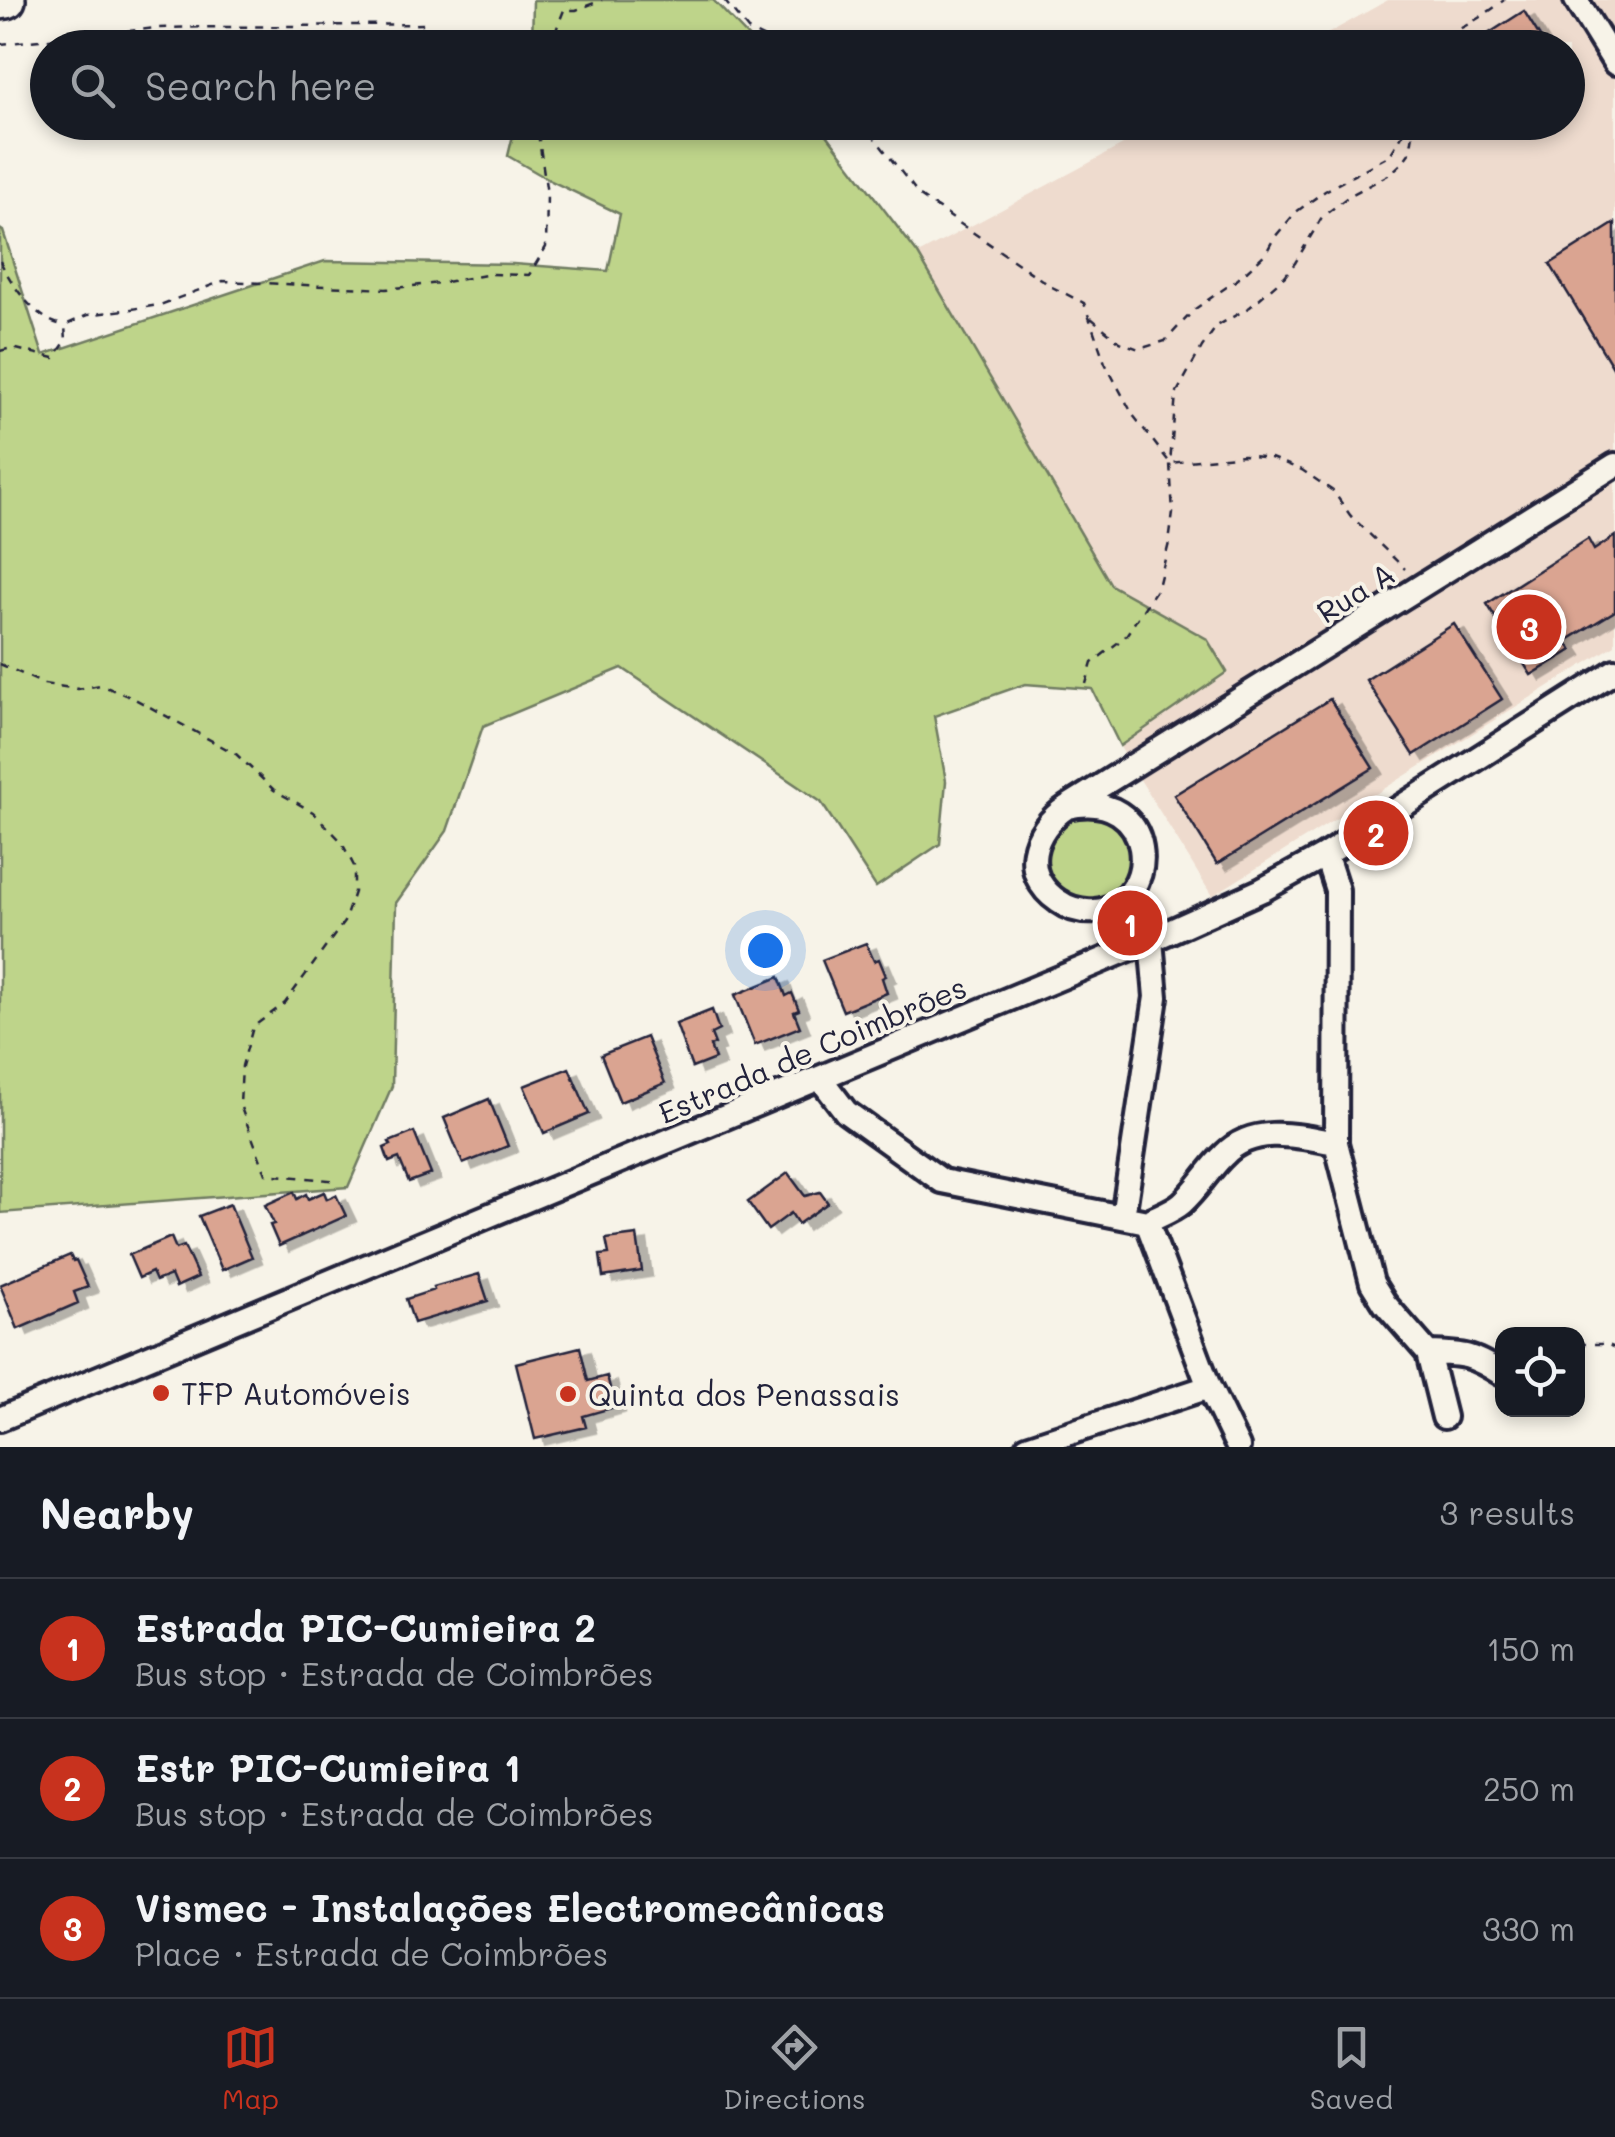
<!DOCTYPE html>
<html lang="en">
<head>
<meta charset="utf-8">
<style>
	:root { --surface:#171b24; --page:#242831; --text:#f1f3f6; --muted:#9ea1a6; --line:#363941; --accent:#c8321e }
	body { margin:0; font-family:Mali,sans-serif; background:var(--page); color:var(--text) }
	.controls { position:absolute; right:30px; bottom:30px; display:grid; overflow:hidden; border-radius:20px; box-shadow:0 5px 15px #0003 }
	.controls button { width:90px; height:90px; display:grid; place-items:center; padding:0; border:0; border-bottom:2px solid var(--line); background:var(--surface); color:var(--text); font:50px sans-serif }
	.you { position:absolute; left:765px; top:950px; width:35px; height:35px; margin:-25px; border:8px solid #fff; border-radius:50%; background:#1a73e8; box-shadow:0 0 0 15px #1a73e833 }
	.badge { display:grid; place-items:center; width:65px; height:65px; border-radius:50%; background:var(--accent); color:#fff; font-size:32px; font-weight:700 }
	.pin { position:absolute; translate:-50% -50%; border:5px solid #fff; box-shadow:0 2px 10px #0006 }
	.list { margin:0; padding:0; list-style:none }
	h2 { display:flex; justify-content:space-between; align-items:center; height:130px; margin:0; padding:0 40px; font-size:42px }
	h2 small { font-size:32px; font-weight:400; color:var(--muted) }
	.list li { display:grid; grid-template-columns:65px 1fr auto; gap:30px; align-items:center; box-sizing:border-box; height:140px; padding:0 40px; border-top:2px solid var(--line) }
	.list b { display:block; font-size:38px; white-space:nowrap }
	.list p { margin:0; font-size:32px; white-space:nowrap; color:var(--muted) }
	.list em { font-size:32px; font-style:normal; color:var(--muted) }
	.icon { flex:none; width:55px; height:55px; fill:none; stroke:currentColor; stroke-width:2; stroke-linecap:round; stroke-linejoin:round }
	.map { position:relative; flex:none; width:1615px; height:1447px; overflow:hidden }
	.search { position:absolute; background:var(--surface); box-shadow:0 5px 15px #0003; left:30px; right:30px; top:30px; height:110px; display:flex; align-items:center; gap:25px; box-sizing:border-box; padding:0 35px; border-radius:55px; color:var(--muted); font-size:38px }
	.sheet { height:550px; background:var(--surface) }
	nav { display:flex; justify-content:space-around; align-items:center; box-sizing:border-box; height:140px; border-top:2px solid var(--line); background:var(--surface); font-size:28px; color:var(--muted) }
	nav a { display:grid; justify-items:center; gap:5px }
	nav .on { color:var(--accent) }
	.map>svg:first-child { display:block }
	.built { fill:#eedbce }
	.green { fill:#bed48a; stroke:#707b62; stroke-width:2.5 }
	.building { fill:#daa491; stroke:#22223b; stroke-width:2.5; filter:url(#shadow) }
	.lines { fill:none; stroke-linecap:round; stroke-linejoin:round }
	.minor-casing { stroke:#22223b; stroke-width:30 }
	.highway-casing { stroke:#22223b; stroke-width:42 }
	.path { stroke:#22223b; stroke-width:2.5; stroke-dasharray:8 8; stroke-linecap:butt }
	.minor { stroke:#f7f3e8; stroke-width:22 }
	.highway { stroke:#f7f3e8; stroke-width:35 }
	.poi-dot { fill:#c8321e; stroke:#f7f3e8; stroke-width:4 }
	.labels { text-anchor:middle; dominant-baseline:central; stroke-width:8; stroke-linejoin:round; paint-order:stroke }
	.street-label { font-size:30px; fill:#22223b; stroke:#f7f3e8 }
	.poi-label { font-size:30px; fill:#22223b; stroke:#f7f3e8; text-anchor:start }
</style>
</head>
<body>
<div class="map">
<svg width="1615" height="1447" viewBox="0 0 1615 1447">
	<defs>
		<filter id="shadow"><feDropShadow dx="10" dy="5.5" stdDeviation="0" flood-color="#0004"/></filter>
	</defs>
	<rect width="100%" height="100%" fill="#f7f3e8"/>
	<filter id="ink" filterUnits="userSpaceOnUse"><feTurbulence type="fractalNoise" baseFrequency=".01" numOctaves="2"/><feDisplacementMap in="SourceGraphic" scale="20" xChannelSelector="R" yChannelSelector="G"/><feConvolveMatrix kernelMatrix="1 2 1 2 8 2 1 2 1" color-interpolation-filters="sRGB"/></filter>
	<g filter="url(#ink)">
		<path class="built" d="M1388,0H1615V645L1212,896L1120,747L1226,673L1207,639L1111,585L918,254L1164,123L1568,122V48L1304,47Z"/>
		<path class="green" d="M533,0H713L758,47H532Z
			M516,123H818L918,254L1111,585L1207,639L1227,672L1120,746L1092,689L1025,684L934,716L946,781L940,844L876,887L821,802L622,668L483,726L447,831L396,903L392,1086L348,1187L0,1213V229L3,231L43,355L325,261L513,264L608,271L620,214L551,181L508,156Z
			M1046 857a43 43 0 1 1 86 0a43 43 0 1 1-86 0Z"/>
		<path class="building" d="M1524,11L1547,48H1466Z
			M1615,223V371L1550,264Z
			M1615,536V611L1566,641L1572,650L1531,675L1487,604L1588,539L1594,550Z
			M1454,624L1502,699L1414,755L1366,680Z
			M1330,699L1373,768L1217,864L1174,795Z
			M866,943L874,961L879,959L886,976L882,978L887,993L843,1011L822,960Z
			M779,977L786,996L792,993L799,1010L794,1012L800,1027L755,1045L735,995Z
			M712,1010L719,1030L711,1034L715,1044L710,1046L715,1059L692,1068L676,1024Z
			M646,1037L665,1083L620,1102L601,1055Z
			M569,1068L589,1114L544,1133L524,1086Z
			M489,1099L508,1146L463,1164L444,1118Z
			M414,1132L431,1174L409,1182L399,1158L389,1162L384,1148L391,1145L389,1142Z
			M788,1173L805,1196L820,1192L828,1203L798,1224L791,1213L768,1230L748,1202Z
			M294,1192L297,1199L306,1194L308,1199L324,1192L327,1199L336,1195L346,1216L279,1246L270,1225L274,1224L265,1205Z
			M230,1204L252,1257L222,1270L199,1216Z
			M637,1235L642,1271L603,1277L600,1255L609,1254L606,1239Z
			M171,1237L176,1249L184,1246L198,1277L176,1287L171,1275L156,1281L152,1272L139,1278L129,1255Z
			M70,1255L73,1261L76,1260L88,1287L74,1292L78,1303L18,1329L0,1285Z
			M479,1274L488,1301L414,1323L406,1299L434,1290L433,1287Z
			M580,1347L588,1381L607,1376L615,1407L583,1416L586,1427L535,1439L516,1363Z"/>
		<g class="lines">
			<g class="minor-casing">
				<path id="minor" d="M1576,0L1615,63
					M1067,807C1157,786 1165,903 1095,911C1082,912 1069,909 1058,901C1019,874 1032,830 1067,807L1615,465
					M1322,857L1329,865L1337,890L1336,1143L1372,1283L1385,1304L1428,1353L1444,1417
					M820,1078L846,1112L942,1181L1147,1222C1158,1216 1173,1211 1182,1203C1198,1189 1209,1169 1224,1155C1254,1124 1298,1136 1336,1143
					M1123,1217L1156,997L1151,940
					M1147,1222L1209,1387L1238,1447
					M1428,1353C1464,1354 1471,1354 1502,1374
					M0,1419L1151,940L1262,890L1322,857L1615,671
					M1027,1447L1209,1387"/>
			</g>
			<g class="highway-casing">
				<path id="highway" d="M0,1L7,0"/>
			</g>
			<path class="path" d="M724,0L748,30L786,48
				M0,44L157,28L424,24
				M549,48L564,10H576L602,0
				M1417,48C1451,34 1475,23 1504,0
				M859,122L870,132L920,196L1052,287L1084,303L1105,363L1133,415L1170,463L1243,455L1271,458L1302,470L1333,491L1350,515L1405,569
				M0,261C12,285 35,320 63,325
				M1091,318L1120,342L1139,349L1165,341L1195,309L1238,279L1266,253L1274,238L1296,212L1325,191L1390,155L1409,124
				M0,351L12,348L54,358L66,341L65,325L88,315L160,305L223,281L386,289L440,283L492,274L529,275L546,247L547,194L538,133L539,122
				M0,664L44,684L78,689L101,685L135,699L236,754L274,790L313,812L341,841L354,866V892L344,922L285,1003L253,1027L242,1066L240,1105L266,1174L339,1181
				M1086,684L1092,663L1125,637L1158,587L1169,543L1173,513L1170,463L1176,394L1202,347L1217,326L1250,307L1285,276L1295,263L1322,217L1349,196L1390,174L1402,163L1410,152L1413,134L1410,122
				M1578,1344H1606L1615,1348"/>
			<use href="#minor" class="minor"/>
			<use href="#highway" class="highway"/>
		</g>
	</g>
	<g class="poi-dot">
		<circle cx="161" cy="1393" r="10"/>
		<circle cx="568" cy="1394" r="10"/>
	</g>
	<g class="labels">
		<g class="street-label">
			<text transform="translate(1355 592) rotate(-32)">Rua A</text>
			<text transform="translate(812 1049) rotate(-23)">Estrada de Coimbrões</text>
		</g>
		<g class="poi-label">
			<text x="181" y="1393">TFP Automóveis</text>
			<text x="588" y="1394">Quinta dos Penassais</text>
		</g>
	</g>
</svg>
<div class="controls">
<button><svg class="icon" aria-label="locate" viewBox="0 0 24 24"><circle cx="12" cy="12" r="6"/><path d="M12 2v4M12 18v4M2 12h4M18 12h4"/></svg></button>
</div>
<div class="you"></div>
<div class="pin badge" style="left:1130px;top:923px">1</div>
<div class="pin badge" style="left:1376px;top:833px">2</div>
<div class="pin badge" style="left:1529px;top:627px">3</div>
<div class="search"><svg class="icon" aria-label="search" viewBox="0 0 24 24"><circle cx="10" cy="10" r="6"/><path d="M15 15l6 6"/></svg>Search here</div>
</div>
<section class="sheet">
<h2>Nearby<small>3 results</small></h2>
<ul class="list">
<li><span class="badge">1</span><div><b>Estrada PIC-Cumieira 2</b><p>Bus stop · Estrada de Coimbrões</p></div><em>150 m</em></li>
<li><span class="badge">2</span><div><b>Estr PIC-Cumieira 1</b><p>Bus stop · Estrada de Coimbrões</p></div><em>250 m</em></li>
<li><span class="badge">3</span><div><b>Vismec - Instalações Electromecânicas</b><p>Place · Estrada de Coimbrões</p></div><em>330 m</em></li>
</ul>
</section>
<nav>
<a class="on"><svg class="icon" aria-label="map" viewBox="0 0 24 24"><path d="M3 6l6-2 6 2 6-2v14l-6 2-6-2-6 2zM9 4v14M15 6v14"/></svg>Map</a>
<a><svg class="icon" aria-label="directions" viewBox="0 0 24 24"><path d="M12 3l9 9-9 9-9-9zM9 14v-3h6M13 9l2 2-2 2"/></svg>Directions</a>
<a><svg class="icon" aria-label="saved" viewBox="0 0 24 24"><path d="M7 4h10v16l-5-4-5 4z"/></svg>Saved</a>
</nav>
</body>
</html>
